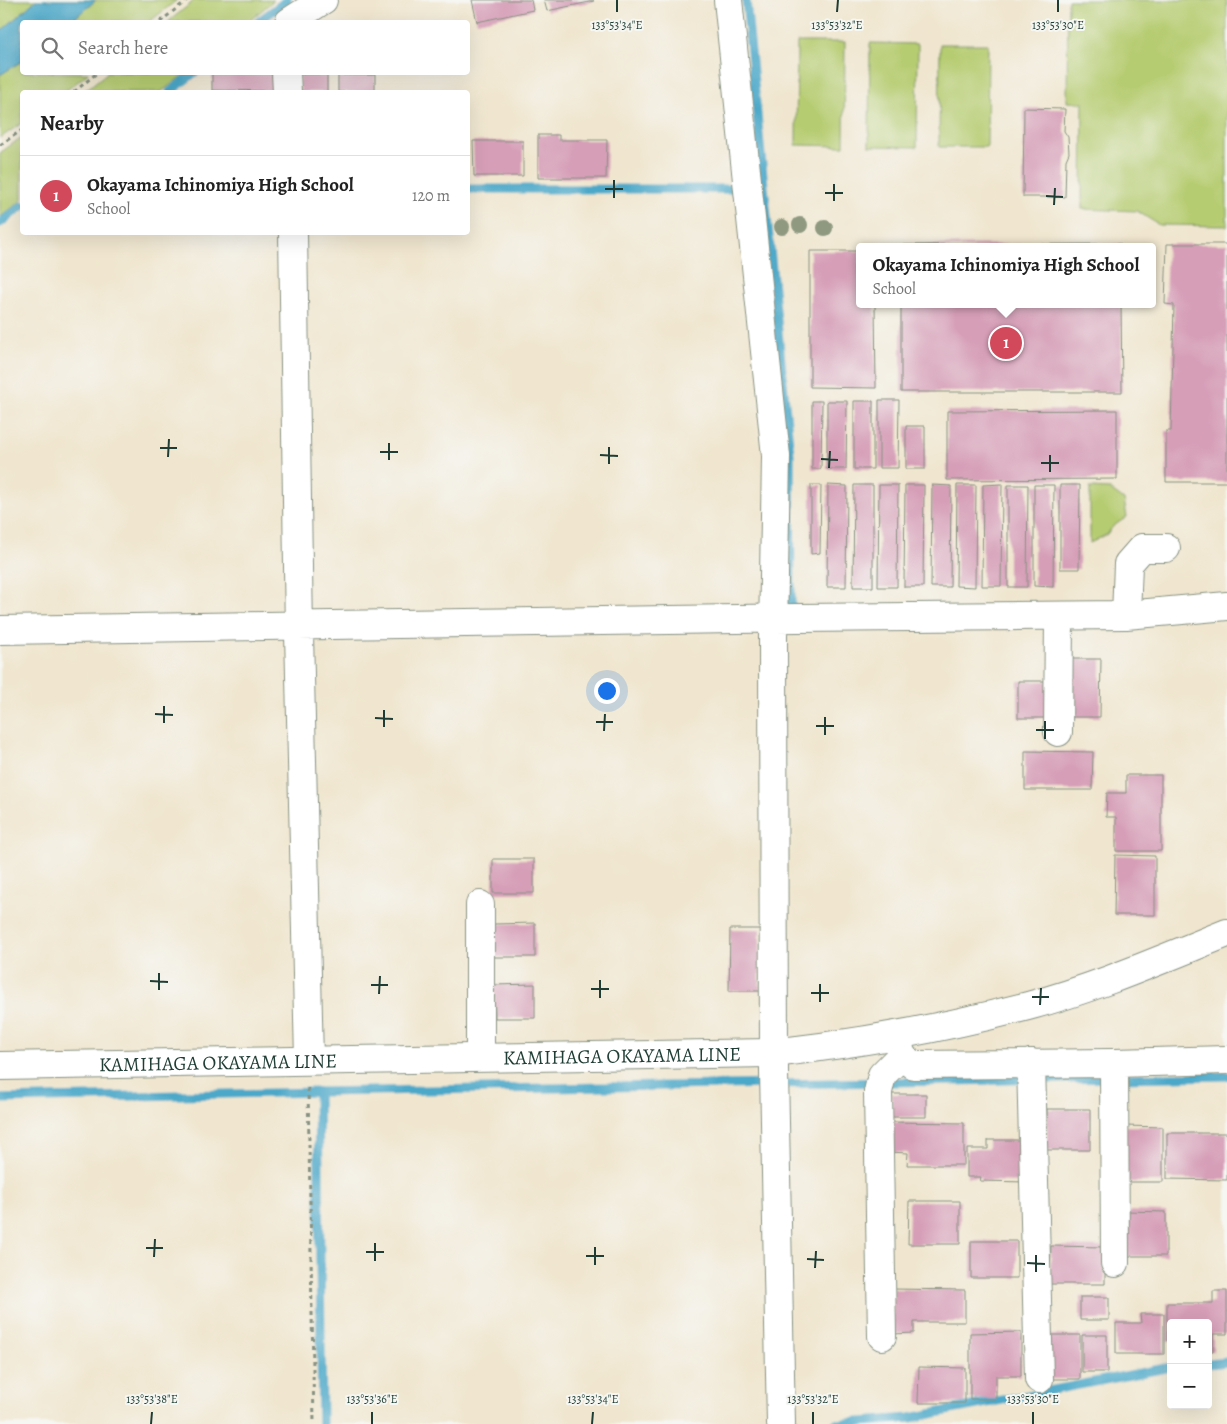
<!DOCTYPE html>
<html lang="en">
<head>
<meta charset="utf-8">
<style>
	:root { --surface:#fff; --page:#f2f2f2; --text:#222; --muted:#767676; --line:#e0e0e0; --accent:#d1495b }
	body { margin:0; font-family:Alegreya,serif; background:var(--page); color:var(--text) }
	.controls { position:absolute; right:15px; bottom:15px; display:grid; overflow:hidden; border-radius:5px; box-shadow:0 5px 20px #0002 }
	.controls button { width:45px; height:45px; display:grid; place-items:center; padding:0; border:0; border-bottom:1px solid var(--line); background:var(--surface); color:var(--text); font:25px sans-serif }
	.you { position:absolute; left:606px; top:690px; width:18px; height:18px; margin:-12px; border:4px solid #fff; border-radius:50%; background:#1a73e8; box-shadow:0 0 0 8px #1a73e833 }
	.badge { display:grid; place-items:center; width:32px; height:32px; border-radius:50%; background:var(--accent); color:#fff; font-size:16px; font-weight:700 }
	.pin { position:absolute; translate:-50% -50%; border:2px solid #fff; box-shadow:0 1px 5px #0006 }
	.popup { position:absolute; left:856px; top:243px; width:300px; height:65px; box-sizing:border-box; display:grid; place-content:center; border-radius:5px; background:var(--surface); filter:drop-shadow(0 1px 4px #0005); font-size:16px; white-space:nowrap; color:var(--muted) }
	.popup b { font-size:19px; color:var(--text) }
	.popup::after { content:''; position:absolute; left:50%; top:100%; margin-left:-10px; border:10px solid transparent; border-top-color:var(--surface) }
	.list { margin:0; padding:0; list-style:none }
	h2 { display:flex; justify-content:space-between; align-items:center; height:65px; margin:0; padding:0 20px; font-size:21px }
	h2 small { font-size:16px; font-weight:400; color:var(--muted) }
	.list li { display:grid; grid-template-columns:32px 1fr auto; gap:15px; align-items:center; box-sizing:border-box; height:80px; padding:0 20px; border-top:1px solid var(--line) }
	.list b { display:block; font-size:19px; white-space:nowrap }
	.list p { margin:0; font-size:16px; white-space:nowrap; color:var(--muted) }
	.list em { font-size:16px; font-style:normal; color:var(--muted) }
	.icon { flex:none; width:28px; height:28px; fill:none; stroke:currentColor; stroke-width:2; stroke-linecap:round; stroke-linejoin:round }
	.map { position:relative; flex:none; width:1227px; height:1424px; overflow:hidden }
	.search { position:absolute; background:var(--surface); box-shadow:0 5px 20px #0002; left:20px; top:20px; width:450px; height:55px; display:flex; align-items:center; gap:12px; box-sizing:border-box; padding:0 18px; border-radius:5px; color:var(--muted); font-size:19px }
	.panel { position:absolute; background:var(--surface); box-shadow:0 5px 20px #0002; left:20px; top:90px; width:450px; height:145px; border-radius:5px }
	.map>svg:first-child { display:block }
	.green { fill:#b6cc71; stroke:#6a8452 }
	.water { fill:#4ba8c9; stroke:#35727e }
	.lines { fill:none; stroke-linecap:round; stroke-linejoin:round }
	.stream { stroke:#4ba8c9; stroke-width:9 }
	.building { fill:#d69eb7 }
	.minor-casing { stroke:#889282; stroke-width:30 }
	.major-casing { stroke:#889282; stroke-width:30 }
	.path { stroke:#889282; stroke-width:3; stroke-dasharray:4 4; stroke-linecap:butt }
	.minor { stroke:#fff; stroke-width:28 }
	.major { stroke:#fff; stroke-width:28 }
	.tree { fill:#8e9980 }
	.ticks { fill:none; stroke:#1f3d34; stroke-width:2 }
	.labels { text-anchor:middle; dominant-baseline:central; stroke-width:4; stroke-linejoin:round; paint-order:stroke }
	.street-label { font-size:20px; fill:#1f3d34; stroke:#f6f6f2 }
	.ticks-label { font-size:12px; text-anchor:middle; fill:#1f3d34; stroke:#f6f6f2; stroke-width:4; stroke-linejoin:round; paint-order:stroke }
</style>
</head>
<body>
<div class="map">
<svg width="1227" height="1424" viewBox="0 0 1227 1424">
	<rect width="100%" height="100%" fill="#f6f6f2"/>
	<filter id="ink" filterUnits="userSpaceOnUse"><feTurbulence type="fractalNoise" baseFrequency=".02" numOctaves="2"/><feDisplacementMap in="SourceGraphic" scale="10" xChannelSelector="R" yChannelSelector="G"/><feConvolveMatrix kernelMatrix="1 2 1 2 8 2 1 2 1" color-interpolation-filters="sRGB"/></filter>
	<filter id="wash" filterUnits="userSpaceOnUse"><feTurbulence type="fractalNoise" baseFrequency=".0096" numOctaves="4" result="noise"/><feDisplacementMap in="SourceGraphic" scale="20" xChannelSelector="R" yChannelSelector="G"/><feGaussianBlur stdDeviation="1.12" result="paint"/><feColorMatrix in="noise" values="0 0 0 0 0 0 0 0 0 0 0 0 0 0 0 0 0 1.4 0 .05"/><feComposite in="paint" operator="in"/></filter>
	<g filter="url(#wash)">
		<rect width="100%" height="100%" fill="#f0e6cf"/>
		<path class="green" d="M0,0H36L0,32Z
			M96,0H177L149,22H70Z
			M195,0H274L248,22H168Z
			M1068,0H1227V226L1159,225L1137,211L1082,209L1083,103L1067,102Z
			M797,42H845L844,146L796,145Z
			M870,43L918,44L917,147L869,146Z
			M940,44H988L987,147H939Z
			M22,61V72L89,73L64,92H22V123L0,138V75Z
			M107,73V72L186,73L161,92H83Z
			M22,137V200L0,217V153Z
			M1090,488L1109,489L1124,500L1127,517C1120,522 1111,526 1108,534L1090,543Z"/>
		<path class="water" d="M36,0H96L70,22H22V61L0,75V32Z"/>
		<g class="lines">
			<path class="stream" d="M746,0L790,455L791,616
				M258,22L287,0
				M170,92L195,72
				M468,189H745
				M0,223L22,206
				M318,1092L322,1424
				M0,1099L318,1092L1227,1076
				M1208,1364L1227,1362
				M835,1424L910,1418L1171,1367"/>
		</g>
		<g id="blocks">
			<path class="building" d="M472,0H531L533,10L477,22Z
				M544,0H593L594,1L547,11Z
				M212,72H276V91L212,90Z
				M300,74H327V92H300Z
				M338,75H375V92H338Z
				M1024,108L1065,109L1064,131L1068,137L1069,153L1066,160L1065,197H1023Z
				M538,135H559V140H607L606,178H538Z
				M473,141H523V176H474Z
				M1121,244V247H898V245Z
				M1167,244H1227V482H1166V431H1171L1174,305L1165,304Z
				M810,251H860V304H875L876,388L810,387Z
				M901,304H1121L1122,392H901Z
				M879,400H899L898,468H879Z
				M812,401H822L821,469H812Z
				M827,401H847L846,469H827Z
				M854,401H873V469H854Z
				M1117,410V479L947,480V411Z
				M906,426H925V469H906Z
				M1002,484L1001,586H982L983,485Z
				M811,485H821L820,553L811,554Z
				M828,485L847,486L846,587H827Z
				M854,485H873V587H853Z
				M879,485H898L897,587H878Z
				M905,485H924L923,587H904Z
				M932,485L951,486L950,587H931Z
				M957,485H976L975,587L956,586Z
				M1008,485H1028L1027,587H1008Z
				M1034,485H1054L1053,587L1034,586Z
				M1060,485H1080L1079,569H1060Z
				M1071,659H1101L1100,717H1071Z
				M1018,681H1048L1047,718H1018Z
				M1025,751L1093,752L1092,790H1025Z
				M1126,775H1161V851H1116V817H1106L1107,793H1126Z
				M1115,855L1155,856V915H1114Z
				M493,859H534V893H493Z
				M535,923V957H494V924Z
				M730,929H760V991H729Z
				M535,984V1018H495L494,985Z
				M892,1094H926V1117H892Z
				M1047,1109H1090V1150H1047Z
				M889,1122L964,1123V1165H907L908,1153L889,1152Z
				M1125,1126L1163,1127V1182H1125Z
				M1167,1133H1227V1180L1167,1179Z
				M988,1140H1027V1182L980,1181L981,1177H967V1149H988Z
				M909,1201H960V1244H908Z
				M1126,1211L1166,1212V1256H1126Z
				M971,1241H1017V1278H971Z
				M1051,1246L1105,1247V1284H1050Z
				M893,1289L965,1290V1322H914V1333L893,1334Z
				M1213,1291H1227V1334H1213V1351H1208V1323H1171V1341H1167V1303H1213Z
				M1080,1297H1109V1320H1080Z
				M1140,1314H1164V1354H1116V1323H1141Z
				M1021,1332V1376H996V1399H970V1333Z
				M1048,1335H1080V1379H1048Z
				M1082,1335H1107V1372H1082Z
				M919,1367L965,1368V1403H918Z"/>
		</g>
	</g>
	<g filter="url(#ink)">
		<use href="#blocks" fill-opacity="0" stroke="#889282" stroke-width="1"/>
		<g class="lines">
			<g class="minor-casing">
				<path id="minor" d="M728,0L776,456L773,636L774,1072L781,1424
					M289,22L323,0
					M286,72L287,92
					M293,232L299,633L309,1060
					M1126,615L1128,564L1142,548H1166
					M0,630L797,618L1126,615L1227,606
					M1058,732L1059,616
					M898,1036L901,1056L913,1065L1114,1063L1227,1060
					M480,1057V905
					M1031,1063L1039,1379
					M1114,1063L1115,1263
					M882,1336L878,1092L882,1075L901,1056"/>
			</g>
			<g class="major-casing">
				<g id="major">
					<path id="s1" d="M0,1066L774,1053C860,1043 944,1028 1028,1006C1096,988 1162,959 1227,933"/>
				</g>
			</g>
			<path class="path" d="M160,22L187,0
				M74,92L98,72
				M0,145L22,130
				M308,1088L314,1424"/>
			<use href="#minor" class="minor"/>
			<use href="#major" class="major"/>
		</g>
		<g class="tree">
			<circle cx="800" cy="225" r="8"/>
			<circle cx="782" cy="227" r="8"/>
			<circle cx="825" cy="228" r="8"/>
		</g>
	</g>
	<path class="ticks" d="M617,12V0M837,12L838,0M1058,12V0M605,189H623M825,193H843M1046,196L1063,197M614,198V180M834,201V184M1054,205L1055,188M160,448H177M380,452H398M600,455L618,456M168,457L169,439M821,459L838,460M389,460V443M1041,463H1059M609,464V447M829,468L830,451M1050,472V455M155,714L173,715M375,718L393,719M596,722H613M164,723V706M816,726H834M384,727V710M1036,730H1054M604,731L605,714M825,735V717M1045,739V721M150,981L168,982M371,985H388M591,989H609M159,990V973M811,993H829M379,994L380,976M1032,997H1049M600,998V980M820,1002V984M1040,1005L1041,988M146,1248H163M366,1252H384M586,1256H604M154,1257L155,1239M807,1259L824,1260M375,1261V1243M1027,1263L1045,1264M595,1265V1247M815,1268L816,1251M1036,1272V1255M151,1424L152,1412M372,1424V1412M592,1424L593,1412M813,1424V1412M1033,1424V1412"/>
	<g class="labels">
		<g class="street-label">
			<text stroke="none"><textPath href="#s1" startOffset="622">KAMIHAGA OKAYAMA LINE</textPath></text>
			<text stroke="none"><textPath href="#s1" startOffset="218">KAMIHAGA OKAYAMA LINE</textPath></text>
		</g>
	</g>
	<g class="ticks-label">
		<text x="617" y="29">133°53'34"E</text>
		<text x="837" y="29">133°53'32"E</text>
		<text x="1058" y="29">133°53'30"E</text>
		<text x="152" y="1403">133°53'38"E</text>
		<text x="372" y="1403">133°53'36"E</text>
		<text x="593" y="1403">133°53'34"E</text>
		<text x="813" y="1403">133°53'32"E</text>
		<text x="1033" y="1403">133°53'30"E</text>
	</g>
</svg>
<div class="controls">
<button>+</button>
<button>−</button>
</div>
<div class="you"></div>
<div class="pin badge" style="left:1006px;top:343px">1</div>
<div class="popup"><b>Okayama Ichinomiya High School</b>School</div>
<div class="search"><svg class="icon" aria-label="search" viewBox="0 0 24 24"><circle cx="10" cy="10" r="6"/><path d="M15 15l6 6"/></svg>Search here</div>
<section class="panel">
<h2>Nearby<small></small></h2>
<ul class="list">
<li><span class="badge">1</span><div><b>Okayama Ichinomiya High School</b><p>School</p></div><em>120 m</em></li>
</ul>
</section>
</div>
</body>
</html>
